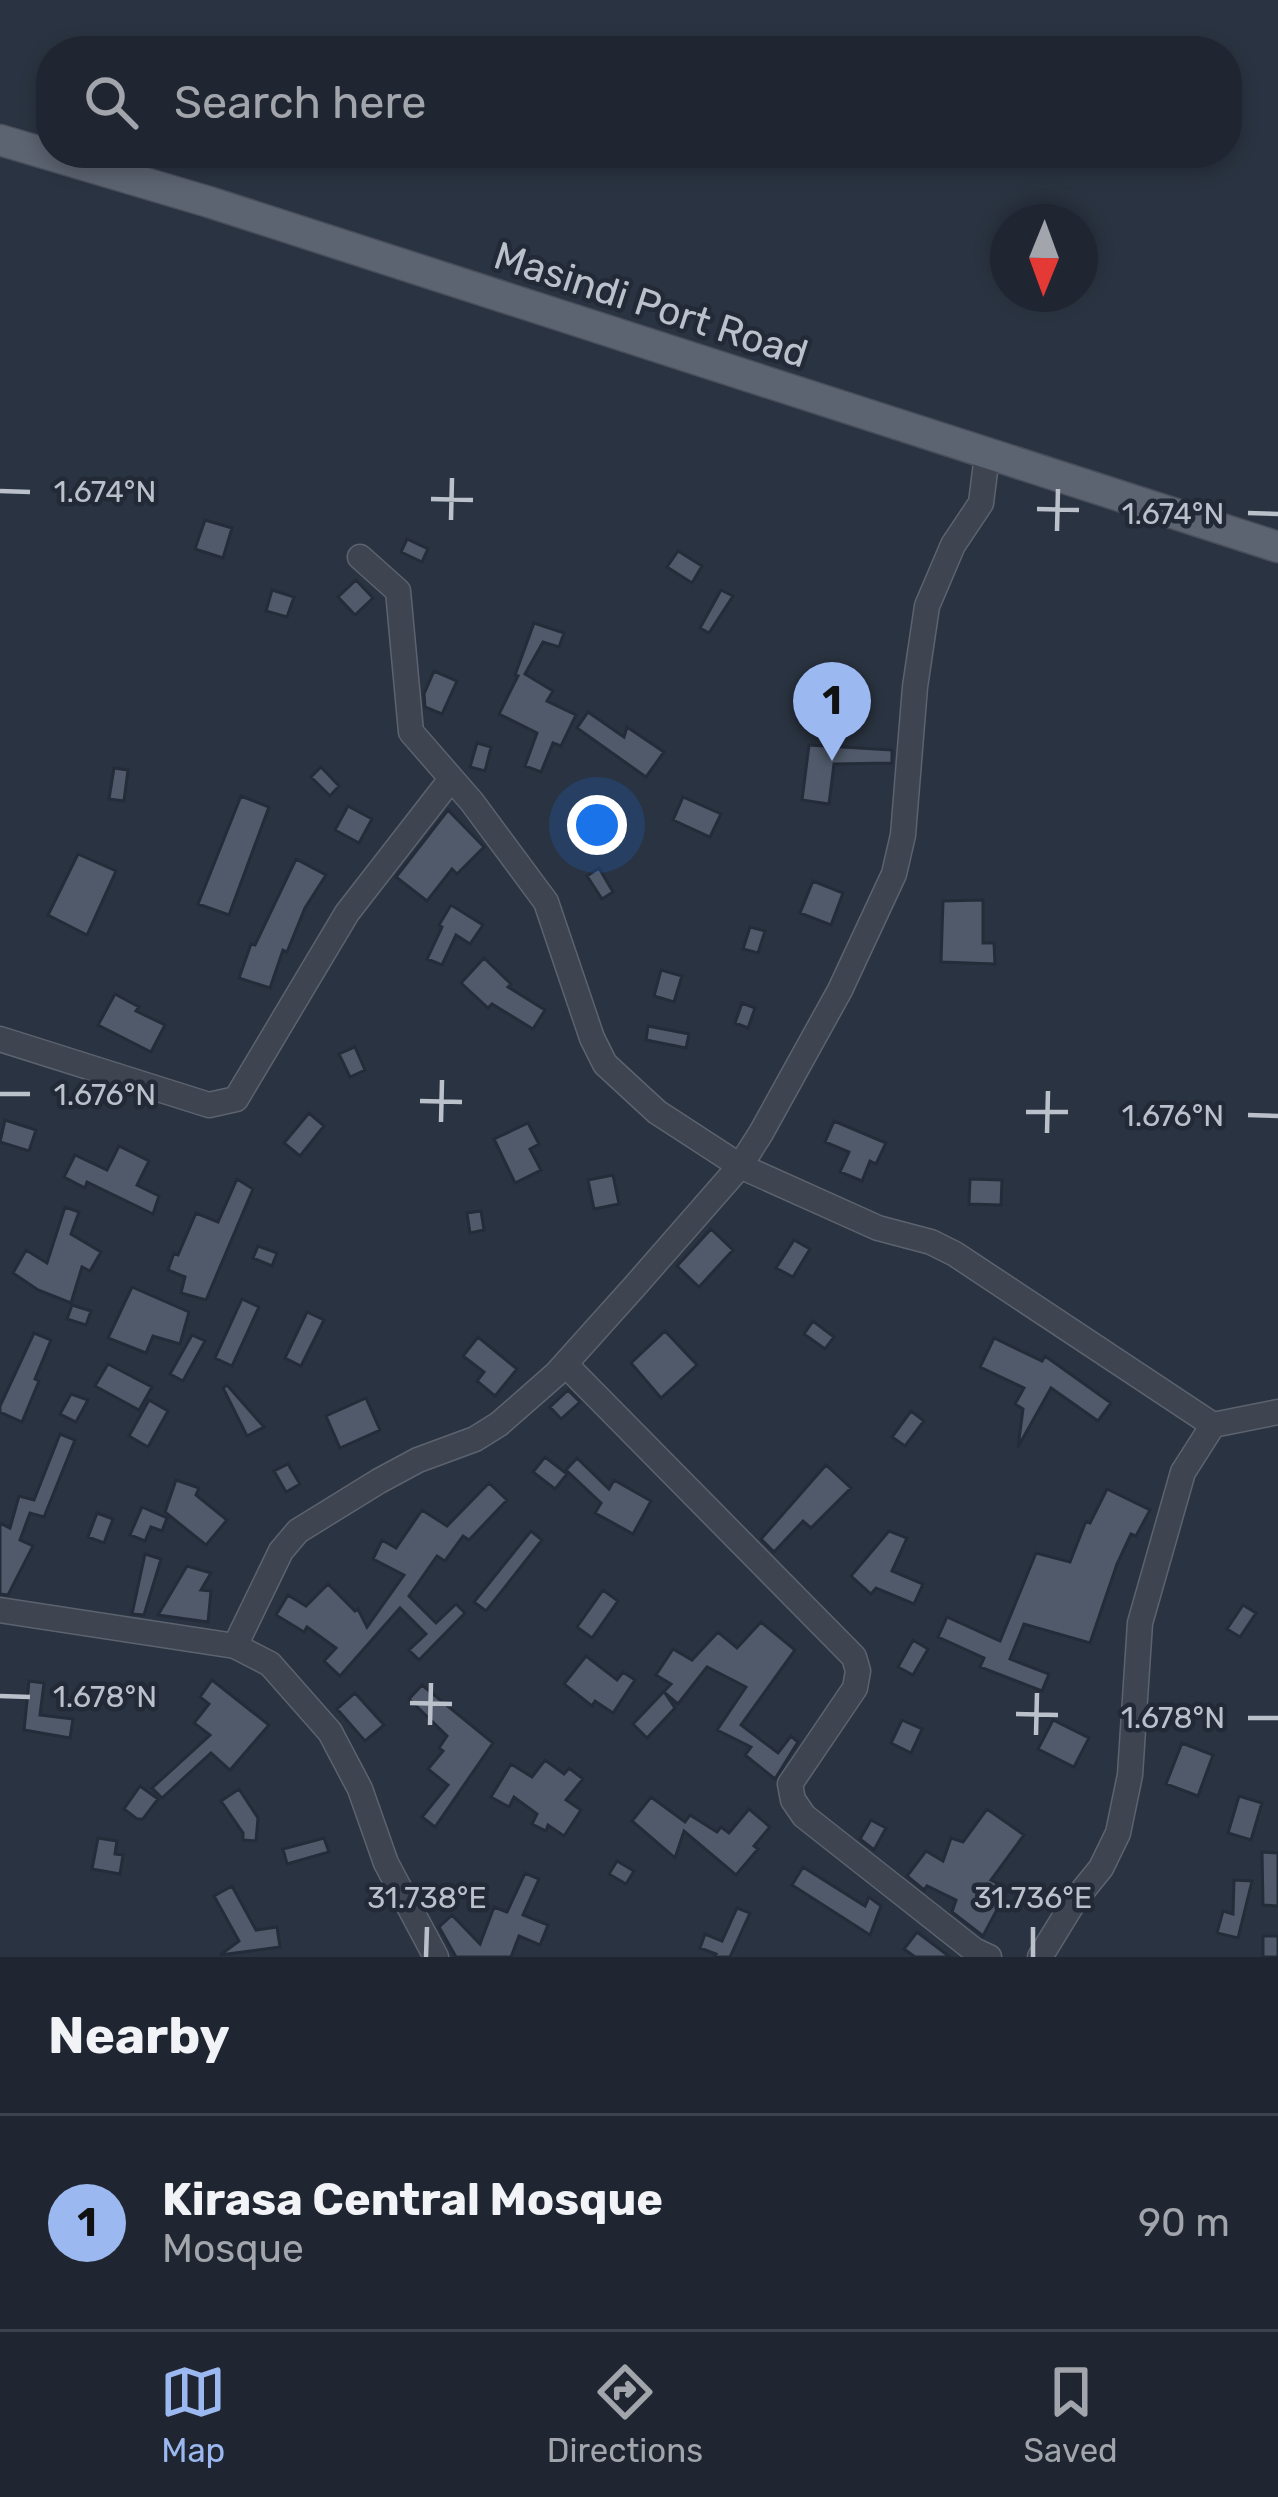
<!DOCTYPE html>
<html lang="en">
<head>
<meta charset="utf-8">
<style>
	:root { --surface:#202631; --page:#2d323d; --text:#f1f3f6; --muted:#a2a5ab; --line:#3d434d; --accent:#9bb9f0 }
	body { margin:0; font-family:Rubik,sans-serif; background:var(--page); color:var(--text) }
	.compass { position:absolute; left:990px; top:204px; width:108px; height:108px; border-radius:50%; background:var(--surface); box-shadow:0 6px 18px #0003; rotate:181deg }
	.you { position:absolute; left:597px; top:825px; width:42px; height:42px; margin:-30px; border:9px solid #fff; border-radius:50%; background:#1a73e8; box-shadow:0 0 0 18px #1a73e833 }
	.badge { display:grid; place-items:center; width:78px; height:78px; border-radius:50%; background:var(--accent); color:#111; font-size:39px; font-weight:700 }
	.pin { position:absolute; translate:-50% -99px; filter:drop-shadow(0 3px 6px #0008) }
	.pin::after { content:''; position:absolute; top:63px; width:42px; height:36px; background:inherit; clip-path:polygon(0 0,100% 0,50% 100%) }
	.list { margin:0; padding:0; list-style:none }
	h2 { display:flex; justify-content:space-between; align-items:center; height:156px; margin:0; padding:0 48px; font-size:51px }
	h2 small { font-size:39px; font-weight:400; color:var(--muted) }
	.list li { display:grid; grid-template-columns:78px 1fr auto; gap:36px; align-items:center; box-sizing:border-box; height:216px; padding:0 48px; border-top:3px solid var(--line) }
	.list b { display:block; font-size:45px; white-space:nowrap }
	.list p { margin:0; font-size:39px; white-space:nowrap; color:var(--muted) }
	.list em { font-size:39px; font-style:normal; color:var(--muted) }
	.icon { flex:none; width:66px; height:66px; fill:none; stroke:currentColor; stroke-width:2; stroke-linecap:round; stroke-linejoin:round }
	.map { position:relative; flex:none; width:1278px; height:1957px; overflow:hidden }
	.search { position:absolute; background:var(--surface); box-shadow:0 6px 18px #0003; left:36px; right:36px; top:36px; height:132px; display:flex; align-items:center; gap:30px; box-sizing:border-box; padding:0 42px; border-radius:48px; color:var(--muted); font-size:45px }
	.sheet { height:372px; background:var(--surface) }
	nav { display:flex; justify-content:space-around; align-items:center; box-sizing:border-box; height:168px; border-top:3px solid var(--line); background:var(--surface); font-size:33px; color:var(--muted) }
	nav a { display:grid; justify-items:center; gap:6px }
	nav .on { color:var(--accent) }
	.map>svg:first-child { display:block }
	.building { fill:#505a6a; stroke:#242c39; stroke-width:3 }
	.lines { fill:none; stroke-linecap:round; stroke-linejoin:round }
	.minor-casing { stroke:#5c636f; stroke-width:27 }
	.major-casing { stroke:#484e5b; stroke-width:33 }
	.minor { stroke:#3e4551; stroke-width:24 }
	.major { stroke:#5c6471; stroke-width:30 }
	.ticks { fill:none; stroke:#bbc1cb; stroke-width:4.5 }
	.labels { text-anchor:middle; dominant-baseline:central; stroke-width:9; stroke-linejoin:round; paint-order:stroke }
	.street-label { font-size:39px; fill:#bbc1cb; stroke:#222a37 }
	.ticks-label { font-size:30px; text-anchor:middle; fill:#bbc1cb; stroke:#222a37; stroke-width:9; stroke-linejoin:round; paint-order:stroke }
</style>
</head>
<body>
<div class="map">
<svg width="1278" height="1957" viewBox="0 0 1278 1957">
	<rect width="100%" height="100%" fill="#2a3341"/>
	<path class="building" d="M205,520L232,528L223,558L195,549Z
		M407,539L428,549L422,562L401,552Z
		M678,551L702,566L692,583L667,567Z
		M356,580L373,598L355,615L338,597Z
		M272,590L294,597L287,617L266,611Z
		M721,590L733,596L709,633L700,628Z
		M534,623L564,633L559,647L543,642L525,674L553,691L547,701L576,715L561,746L553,743L541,772L525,766L537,733L499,714L518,676L515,675Z
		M434,671L457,681L442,714L425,707L424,694Z
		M588,712L624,737L627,727L664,752L646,777L577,728Z
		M477,743L491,747L485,771L470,767Z
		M809,745L892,750V763L834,764L829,804L802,800Z
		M321,767L339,786L330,796L311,777Z
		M114,768L128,770L124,801L109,799Z
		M241,796L269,807L229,915L198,904Z
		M683,797L721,814L710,837L673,820Z
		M348,806L372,819L359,843L335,830Z
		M448,810L484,847L457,874L452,869L427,901L396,877Z
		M78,854L116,871L87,935L48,915Z
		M296,859L326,875L305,908L287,952L283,950L270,988L239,978L251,944L255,945Z
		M599,868L613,892L602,899L587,876Z
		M813,881L843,893L831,925L800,913Z
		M983,900V943H994L995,964L941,962L943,901Z
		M451,905L483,925L470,944L456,935L442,965L427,959L442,927L439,925Z
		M750,927L765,931L758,953L743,949Z
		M484,958L511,984L508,987L545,1010L533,1029L492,1004L488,1008L461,983Z
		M661,970L682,976L674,1002L654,996Z
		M115,994L139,1007L136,1011L165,1025L151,1052L98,1025Z
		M742,1003L755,1008L748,1028L735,1023Z
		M648,1026L689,1034L686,1048L646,1040Z
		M355,1047L365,1070L350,1077L339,1054Z
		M309,1113L324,1126L300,1156L284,1143Z
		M5,1120L36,1130L29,1151L0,1142Z
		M834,1121L886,1143L876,1164L870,1161L862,1181L840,1172L849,1152L825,1142Z
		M528,1123L539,1144L530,1149L541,1170L515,1183L494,1139Z
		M119,1146L149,1161L137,1185L159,1196L153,1214L87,1182L85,1188L64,1177L75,1155L107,1170Z
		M613,1175L619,1204L594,1209L588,1180Z
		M237,1179L253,1189L206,1300L181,1293L185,1277L168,1270L174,1253L178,1255L196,1213L218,1222Z
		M970,1179L1002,1180L1001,1205L969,1204Z
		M65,1207L79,1212L71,1234L101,1252L90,1271L82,1267L71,1303L38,1290L13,1273L26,1250L47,1263Z
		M481,1211L484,1230L470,1233L467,1213Z
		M711,1229L733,1250L699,1287L677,1266Z
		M794,1240L810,1249L793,1277L776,1268Z
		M258,1246L277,1253L272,1266L253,1258Z
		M132,1287L189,1312L180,1344L153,1336L146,1353L108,1338Z
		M242,1299L259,1307L232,1366L215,1358Z
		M72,1305L91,1311L86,1325L67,1319Z
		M307,1312L324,1320L301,1366L285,1358Z
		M813,1321L834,1337L825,1349L804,1334Z
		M665,1331L697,1365L661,1398L631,1363Z
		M34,1333L51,1340L35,1379L39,1381L22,1422L0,1412V1406Z
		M192,1335L205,1341L183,1381L170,1374Z
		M478,1337L517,1369L495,1396L477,1381L484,1372L463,1356Z
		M994,1338L1042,1361L1045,1356L1111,1403L1098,1421L1051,1388L1018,1447L1023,1409L1015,1404L1024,1388L980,1367Z
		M108,1364L152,1387L139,1410L95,1386Z
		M227,1385L264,1427L247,1436L223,1388Z
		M568,1390L580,1402L561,1419L550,1407Z
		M71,1394L88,1400L76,1422L60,1414Z
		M366,1398L380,1430L340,1448L326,1416Z
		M149,1400L168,1411L148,1447L129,1436Z
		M911,1411L924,1421L905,1446L892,1437Z
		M60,1434L75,1440L44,1517L30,1513L20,1540L33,1546L8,1595L0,1594V1523L10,1528L19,1496L34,1500Z
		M545,1457L567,1474L555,1489L533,1472Z
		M577,1458L609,1489L614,1480L651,1501L633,1534L595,1513L601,1503L566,1470Z
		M288,1464L300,1484L286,1492L274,1471Z
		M826,1465L851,1488L811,1528L803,1521L774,1552L761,1539Z
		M176,1480L199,1488L196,1495L227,1520L206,1545L165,1512Z
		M489,1483L507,1500L469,1540L463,1536L445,1561L437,1556L409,1596L436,1623L456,1604L465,1613L419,1660L409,1650L426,1634L400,1608L340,1676L324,1661L336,1648L307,1627L304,1632L276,1615L288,1595L306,1606L328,1584L355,1611L358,1609L367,1627L404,1575L373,1559L382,1540L396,1548L422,1510L447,1526Z
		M1107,1489L1150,1510L1136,1536L1131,1534L1117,1564L1090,1643L1024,1624L1010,1659L1049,1674L1042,1691L980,1667L984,1658L938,1637L947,1617L1000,1641L1036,1553L1070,1562L1086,1521L1090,1523Z
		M142,1507L167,1518L162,1531L151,1527L145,1541L130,1535Z
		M97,1513L113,1519L104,1543L88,1537Z
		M531,1531L542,1540L486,1611L474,1602Z
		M889,1531L907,1538L892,1571L923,1584L914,1604L876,1588L871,1594L851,1576Z
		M145,1554L161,1559L144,1615L132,1614Z
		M187,1566L211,1573L201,1590L211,1591L208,1622L158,1615Z
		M603,1590L618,1601L592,1638L577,1627Z
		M1243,1605L1256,1613L1240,1637L1227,1629Z
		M761,1622L795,1650L741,1725L778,1753L791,1736L798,1742L775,1779L745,1755L751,1747L717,1730L746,1687L707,1667L678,1704L665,1693L675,1708L647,1738L633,1724L671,1684L656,1675L673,1649L692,1660L718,1632L737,1648Z
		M913,1640L928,1649L913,1675L898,1667Z
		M586,1656L617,1680L623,1672L635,1680L613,1713L595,1701L592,1706L564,1684Z
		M212,1680L269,1725L230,1770L211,1753L162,1798L152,1788L210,1735L194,1723L209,1704L200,1697Z
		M29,1681L44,1683L40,1715L73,1719L70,1738L24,1730Z
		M422,1685L493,1743L435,1827L422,1817L448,1785L428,1769L443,1751L439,1748L447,1736L409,1699Z
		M355,1693L384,1725L365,1741L337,1709Z
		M902,1720L922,1729L911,1753L891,1743Z
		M1053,1720L1089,1738L1074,1767L1038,1749Z
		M1182,1743L1213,1755L1198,1796L1166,1784Z
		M545,1760L564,1774L569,1768L583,1779L566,1800L581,1810L564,1836L548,1825L546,1831L532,1824L537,1814L514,1797L509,1807L491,1797L511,1764L532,1777Z
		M140,1786L158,1799L143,1819H137L124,1809Z
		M239,1789L258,1818L256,1841L243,1840V1833L221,1801Z
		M1239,1796L1262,1803L1251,1840L1228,1833Z
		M651,1797L685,1822L690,1815L717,1832L721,1827L729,1833L749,1809L770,1827L754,1846L758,1849L736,1875L684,1831L675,1858L632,1821Z
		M987,1809L1024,1835L991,1880L1008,1889L983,1936L952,1912L956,1900L927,1886L924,1890L907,1876L926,1851L943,1861L951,1838L963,1842Z
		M871,1820L886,1828L874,1850L860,1839Z
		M98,1838L117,1841L115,1854L123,1855L120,1874L92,1869Z
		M324,1838L329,1852L287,1864L283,1849Z
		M1262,1852L1278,1853V1906L1263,1905Z
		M617,1861L634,1871L626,1884L609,1874Z
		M803,1867L865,1906L869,1897L881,1906L870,1935L792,1885Z
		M525,1873L539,1879L523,1915L548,1925L540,1945L519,1936L511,1957H456L439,1927L452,1915L480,1944L494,1907L507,1912Z
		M1234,1880L1252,1881L1238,1938L1217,1933L1223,1911L1233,1914Z
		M232,1886L256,1930L277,1927L280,1947L220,1955L239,1941L214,1896Z
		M737,1908L750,1913L730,1957H714L716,1954L700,1948L705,1934L722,1941Z
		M917,1932L950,1957H915L904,1949Z
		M1263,1936H1278V1957H1263Z"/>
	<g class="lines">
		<g class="minor-casing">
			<path id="minor" d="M360,557L398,591L411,732L472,802L546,902L592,1038L605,1064L657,1112L740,1166L878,1228L931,1242L955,1254L1213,1425
				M0,1039L209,1105L236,1099L347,913L451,779
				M565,1364L854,1657L858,1671L855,1688L790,1784L793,1800L804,1816L974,1950L989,1957
				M0,1610L235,1646L270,1664L330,1732L360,1789L386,1863L436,1957
				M235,1646L281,1551L298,1531L379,1481L418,1460L475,1439L499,1424L556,1374L635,1286L740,1166L761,1133L840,990L894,874L903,835L915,687L927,606L953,545L981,503L987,455
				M1040,1957L1075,1900L1101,1868L1118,1833L1130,1775L1140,1623L1183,1472L1213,1425L1278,1412"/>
		</g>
		<g class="major-casing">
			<path id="major" d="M0,140L209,202L1278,547"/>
		</g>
		<use href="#minor" class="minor"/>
		<use href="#major" class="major"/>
	</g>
	<path class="ticks" d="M0,491L30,492M431,499L473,500M1037,509L1079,510M1248,513L1278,514M451,520L452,478M1057,531L1058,489M0,1094H30M420,1101L462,1102M1026,1112H1068M1248,1115L1278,1116M441,1122L442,1080M1047,1133L1048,1091M0,1696L30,1697M410,1703L452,1704M1016,1714L1058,1715M1248,1718H1278M430,1725L431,1683M1036,1735L1037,1693M426,1957L427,1927M1033,1957V1927"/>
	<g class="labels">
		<g class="street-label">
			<text transform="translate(651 305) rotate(18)">Masindi Port Road</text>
		</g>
	</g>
	<g class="ticks-label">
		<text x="105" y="502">1.674°N</text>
		<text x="1173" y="524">1.674°N</text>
		<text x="105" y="1105">1.676°N</text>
		<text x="1173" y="1126">1.676°N</text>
		<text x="105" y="1707">1.678°N</text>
		<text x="1173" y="1728">1.678°N</text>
		<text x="427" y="1908">31.738°E</text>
		<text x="1033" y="1908">31.736°E</text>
	</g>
</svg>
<svg class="compass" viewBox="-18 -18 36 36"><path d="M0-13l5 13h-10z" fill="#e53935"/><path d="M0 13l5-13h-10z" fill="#a2a5ab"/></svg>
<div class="you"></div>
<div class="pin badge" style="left:832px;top:761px">1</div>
<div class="search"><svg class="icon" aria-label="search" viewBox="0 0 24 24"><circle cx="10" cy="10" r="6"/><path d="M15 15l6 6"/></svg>Search here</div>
</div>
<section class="sheet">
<h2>Nearby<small></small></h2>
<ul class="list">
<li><span class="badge">1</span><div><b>Kirasa Central Mosque</b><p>Mosque</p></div><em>90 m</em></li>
</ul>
</section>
<nav>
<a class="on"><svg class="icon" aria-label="map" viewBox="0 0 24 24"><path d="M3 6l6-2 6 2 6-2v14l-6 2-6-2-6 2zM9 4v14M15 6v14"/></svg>Map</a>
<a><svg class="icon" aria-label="directions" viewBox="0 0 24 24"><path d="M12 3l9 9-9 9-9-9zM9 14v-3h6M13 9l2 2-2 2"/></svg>Directions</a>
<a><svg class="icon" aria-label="saved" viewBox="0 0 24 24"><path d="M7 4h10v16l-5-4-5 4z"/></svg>Saved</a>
</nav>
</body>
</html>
